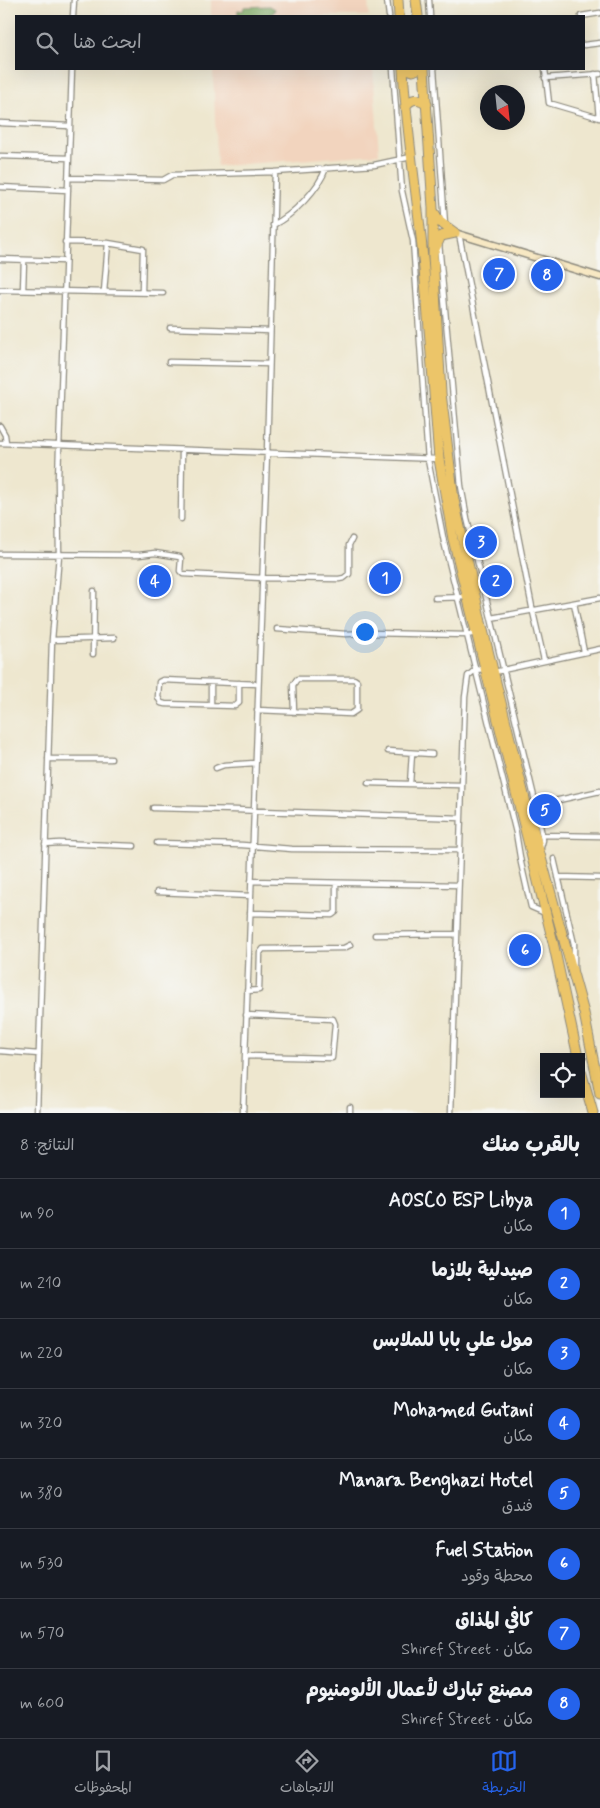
<!DOCTYPE html>
<html lang="ar">
<head>
<meta charset="utf-8">
<style>
	:root { --surface:#171b24; --page:#242831; --text:#f1f3f6; --muted:#9ea1a6; --line:#363941; --accent:#2563eb }
	body { margin:0; font-family:Mynerve,"Playpen Sans Arabic",sans-serif; background:var(--page); color:var(--text); direction:rtl }
	.controls { position:absolute; right:15px; bottom:15px; display:grid; overflow:hidden; border-radius:0px; box-shadow:0 5px 20px #0002 }
	.controls button { width:45px; height:45px; display:grid; place-items:center; padding:0; border:0; border-bottom:1px solid var(--line); background:var(--surface); color:var(--text); font:25px sans-serif }
	.compass { position:absolute; left:480px; top:85px; width:45px; height:45px; border-radius:50%; background:var(--surface); box-shadow:0 5px 20px #0002; rotate:153deg }
	.you { position:absolute; left:364px; top:631px; width:18px; height:18px; margin:-12px; border:4px solid #fff; border-radius:50%; background:#1a73e8; box-shadow:0 0 0 8px #1a73e833 }
	.badge { display:grid; place-items:center; width:32px; height:32px; border-radius:50%; background:var(--accent); color:#fff; font-size:16px; font-weight:700 }
	.pin { position:absolute; translate:-50% -50%; border:2px solid #fff; box-shadow:0 1px 5px #0006 }
	.list { margin:0; padding:0; list-style:none }
	h2 { display:flex; justify-content:space-between; align-items:center; height:65px; margin:0; padding:0 20px; font-size:21px }
	h2 small { font-size:16px; font-weight:400; color:var(--muted) }
	.list li { display:grid; grid-template-columns:32px 1fr auto; gap:15px; align-items:center; box-sizing:border-box; height:70px; padding:0 20px; border-top:1px solid var(--line) }
	.list b { display:block; font-size:19px; white-space:nowrap }
	.list p { margin:0; font-size:16px; white-space:nowrap; color:var(--muted) }
	.list em { font-size:16px; font-style:normal; color:var(--muted) }
	.icon { flex:none; width:28px; height:28px; fill:none; stroke:currentColor; stroke-width:2; stroke-linecap:round; stroke-linejoin:round }
	.map { position:relative; flex:none; width:600px; height:1113px; overflow:hidden; direction:ltr }
	.search { position:absolute; background:var(--surface); box-shadow:0 5px 20px #0002; left:15px; right:15px; top:15px; height:55px; display:flex; align-items:center; gap:12px; box-sizing:border-box; padding:0 18px; border-radius:0px; color:var(--muted); font-size:19px }
	.sheet { height:625px; background:var(--surface) }
	nav { display:flex; justify-content:space-around; align-items:center; box-sizing:border-box; height:70px; border-top:1px solid var(--line); background:var(--surface); font-size:14px; color:var(--muted) }
	nav a { display:grid; justify-items:center; gap:2px }
	nav .on { color:var(--accent) }
	.map>svg:first-child { display:block }
	.built { fill:#f2d4be }
	.forest { fill:#7daa62; stroke:#546a46 }
	.lines { fill:none; stroke-linecap:round; stroke-linejoin:round }
	.street-casing { stroke:#8c897d; stroke-width:7 }
	.secondary-casing { stroke:#8c897d; stroke-width:9 }
	.highway-casing { stroke:#8c897d; stroke-width:11 }
	.street { stroke:#fff; stroke-width:4.5 }
	.secondary { stroke:#f7e8c3; stroke-width:6 }
	.highway { stroke:#ecc569; stroke-width:9 }
</style>
</head>
<body>
<div class="map">
<svg width="600" height="1113" viewBox="0 0 600 1113">
	<rect width="100%" height="100%" fill="#f6f6f2"/>
	<filter id="ink" filterUnits="userSpaceOnUse"><feTurbulence type="fractalNoise" baseFrequency=".02" numOctaves="2"/><feDisplacementMap in="SourceGraphic" scale="10" xChannelSelector="R" yChannelSelector="G"/><feConvolveMatrix kernelMatrix="1 2 1 2 8 2 1 2 1" color-interpolation-filters="sRGB"/></filter>
	<filter id="wash" filterUnits="userSpaceOnUse"><feTurbulence type="fractalNoise" baseFrequency=".0096" numOctaves="4" result="noise"/><feDisplacementMap in="SourceGraphic" scale="20" xChannelSelector="R" yChannelSelector="G"/><feGaussianBlur stdDeviation="1.12" result="paint"/><feColorMatrix in="noise" values="0 0 0 0 0 0 0 0 0 0 0 0 0 0 0 0 0 1.4 0 .05"/><feComposite in="paint" operator="in"/></filter>
	<g filter="url(#wash)">
		<rect width="100%" height="100%" fill="#eee7cf"/>
		<path class="built" d="M211,0H368L369,16H211Z
			M213,69H373L379,154L217,166Z"/>
		<path class="forest" d="M270,6L275,9L274,12L268,16H238V10L243,11L244,7Z"/>
	</g>
	<g filter="url(#ink)">
		<g class="lines">
			<g class="street-casing">
				<path id="street" d="M387,0L389,16
					M429,0L430,16
					M73,16L74,0
					M581,16L600,13
					M584,45L600,43
					M393,69L402,191L413,241L428,460L444,542L516,833L521,863L531,907L545,913
					M434,69L445,224
					M545,69L549,103L600,118
					M595,74L599,118
					M545,78L600,74
					M0,123L70,126
					M0,156L69,158
					M68,178L163,180L172,175L275,172L374,165L411,157
					M0,187L68,190
					M273,225C293,215 319,189 326,168
					M459,234L533,612L544,660
					M65,242L108,243L143,249L142,291
					M439,243L461,486L467,518L536,805L543,840L540,851
					M0,259L65,261
					M0,290L163,293
					M23,290L24,260
					M104,292L108,243
					M170,328L270,331
					M169,362L269,364
					M0,426L5,435L6,443
					M0,443L438,459
					M181,519L182,451
					M0,554L139,555L155,553L180,557L181,559L180,571L183,574L262,578L339,579L344,578L349,574V545L352,539
					M435,598L468,597
					M574,603L584,652
					M491,618L600,598
					M277,629L346,634L370,633L467,635L476,633
					M52,640L114,638
					M93,654L94,591
					M494,672L600,649
					M211,682V705
					M239,683V703L235,706L165,704L161,703L158,697L159,682L163,680L258,684
					M257,710L351,714L357,710V681L354,679H297L293,685L294,712
					M388,751L432,754
					M412,753L410,784L461,785
					M48,759H111
					M216,768L224,765L255,763
					M368,783L410,784
					M527,807L600,791
					M153,808L236,810L461,818
					M542,835L600,836
					M157,843L242,845L292,849L459,850
					M45,844L59,843L134,846
					M554,859L574,944V970
					M558,877L600,878
					M251,881L458,885
					M157,892L251,896
					M250,913L332,915L336,912V883
					M375,935L456,934
					M247,991L259,990L260,953L263,949L344,948L350,945
					M0,1051L39,1054
					M245,1056L332,1058L335,1024L333,1019L246,1015
					M37,1113L52,640L59,555L58,478L72,69
					M243,1113L267,453L275,172
					M350,1113V1107
					M451,1113L465,697L468,676L475,670L484,669"/>
			</g>
			<g class="secondary-casing">
				<path id="secondary" d="M455,233L600,277"/>
			</g>
			<g class="highway-casing">
				<path id="highway" d="M398,0L399,16
					M416,0L418,16
					M403,69C406,122 414,175 420,228C428,305 433,382 439,459L453,539L553,942L578,1057
					M407,69L413,71L418,69
					M424,69L433,208V256L441,393L454,500L481,622L527,807L584,1013L600,1094
					M405,107C411,98 418,97 427,104
					M434,212L440,222L455,233
					M435,249L441,236L455,233
					M581,1071L593,1113"/>
			</g>
			<use href="#street" class="street"/>
			<use href="#secondary" class="secondary"/>
			<use href="#highway" class="highway"/>
		</g>
	</g>
</svg>
<div class="controls">
<button><svg class="icon" aria-label="locate" viewBox="0 0 24 24"><circle cx="12" cy="12" r="6"/><path d="M12 2v4M12 18v4M2 12h4M18 12h4"/></svg></button>
</div>
<svg class="compass" viewBox="-18 -18 36 36"><path d="M0-13l5 13h-10z" fill="#e53935"/><path d="M0 13l5-13h-10z" fill="#9ea1a6"/></svg>
<div class="you"></div>
<div class="pin badge" style="left:385px;top:578px">1</div>
<div class="pin badge" style="left:496px;top:581px">2</div>
<div class="pin badge" style="left:481px;top:542px">3</div>
<div class="pin badge" style="left:155px;top:581px">4</div>
<div class="pin badge" style="left:545px;top:810px">5</div>
<div class="pin badge" style="left:525px;top:950px">6</div>
<div class="pin badge" style="left:499px;top:274px">7</div>
<div class="pin badge" style="left:547px;top:275px">8</div>
<div class="search"><svg class="icon" aria-label="search" viewBox="0 0 24 24"><circle cx="10" cy="10" r="6"/><path d="M15 15l6 6"/></svg>ابحث هنا</div>
</div>
<section class="sheet">
<h2>بالقرب منك<small>النتائج: 8</small></h2>
<ul class="list">
<li><span class="badge">1</span><div><b>AOSCO ESP Libya</b><p>مكان</p></div><em>90 m</em></li>
<li><span class="badge">2</span><div><b>صيدلية بلازما</b><p>مكان</p></div><em>210 m</em></li>
<li><span class="badge">3</span><div><b>مول علي بابا للملابس</b><p>مكان</p></div><em>220 m</em></li>
<li><span class="badge">4</span><div><b>Mohamed Gutani</b><p>مكان</p></div><em>320 m</em></li>
<li><span class="badge">5</span><div><b>Manara Benghazi Hotel</b><p>فندق</p></div><em>380 m</em></li>
<li><span class="badge">6</span><div><b>Fuel Station</b><p>محطة وقود</p></div><em>530 m</em></li>
<li><span class="badge">7</span><div><b>كافي المذاق</b><p>مكان · Shiref Street</p></div><em>570 m</em></li>
<li><span class="badge">8</span><div><b>مصنع تبارك لأعمال الألومنيوم</b><p>مكان · Shiref Street</p></div><em>600 m</em></li>
</ul>
</section>
<nav>
<a class="on"><svg class="icon" aria-label="map" viewBox="0 0 24 24"><path d="M3 6l6-2 6 2 6-2v14l-6 2-6-2-6 2zM9 4v14M15 6v14"/></svg>الخريطة</a>
<a><svg class="icon" aria-label="directions" viewBox="0 0 24 24"><path d="M12 3l9 9-9 9-9-9zM9 14v-3h6M13 9l2 2-2 2"/></svg>الاتجاهات</a>
<a><svg class="icon" aria-label="saved" viewBox="0 0 24 24"><path d="M7 4h10v16l-5-4-5 4z"/></svg>المحفوظات</a>
</nav>
</body>
</html>
